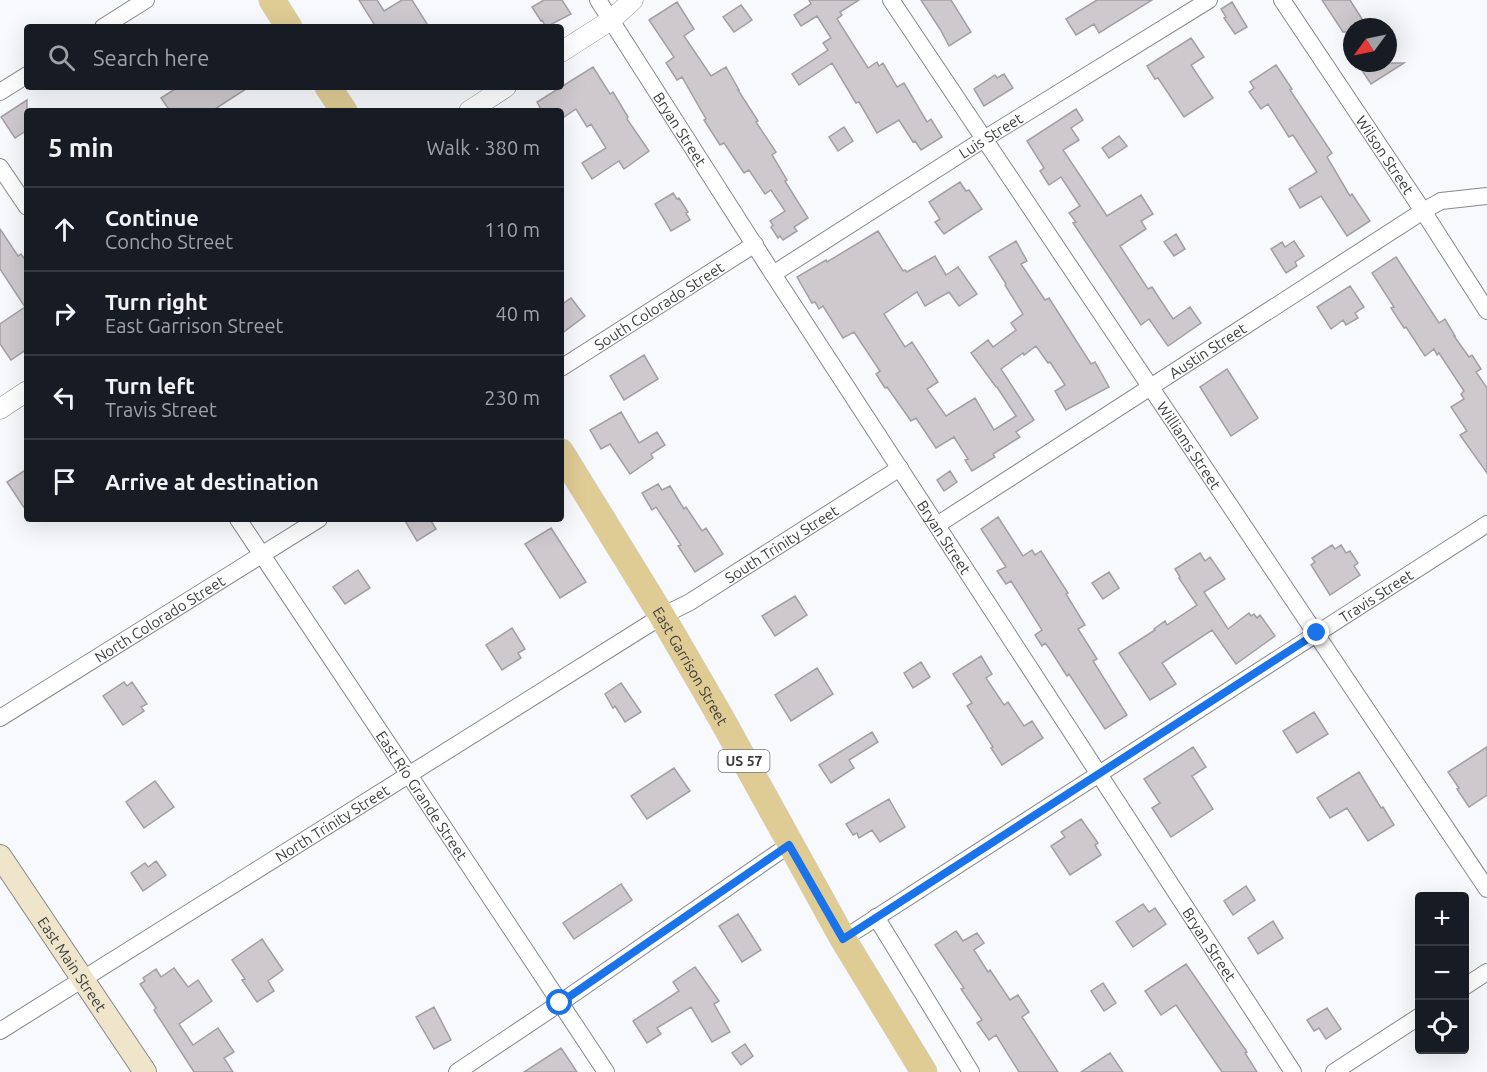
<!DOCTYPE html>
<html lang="en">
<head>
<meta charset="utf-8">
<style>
	:root { --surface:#171b24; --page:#242831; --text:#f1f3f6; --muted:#9ea1a6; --line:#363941 }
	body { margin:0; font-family:Ubuntu,sans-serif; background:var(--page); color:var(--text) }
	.controls { position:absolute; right:18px; bottom:18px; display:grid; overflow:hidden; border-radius:6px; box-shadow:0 6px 24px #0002 }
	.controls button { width:54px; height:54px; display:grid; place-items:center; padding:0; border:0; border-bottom:2px solid var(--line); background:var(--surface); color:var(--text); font:30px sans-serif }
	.compass { position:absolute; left:1343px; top:18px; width:54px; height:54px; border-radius:50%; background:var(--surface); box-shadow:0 6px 24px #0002; rotate:237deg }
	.stop { position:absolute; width:18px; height:18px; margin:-14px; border:4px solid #1a73e8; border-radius:50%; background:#fff }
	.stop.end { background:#1a73e8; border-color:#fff; box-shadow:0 2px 6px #0008 }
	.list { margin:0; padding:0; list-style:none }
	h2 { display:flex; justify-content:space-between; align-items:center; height:78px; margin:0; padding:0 24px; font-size:26px }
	h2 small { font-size:20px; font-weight:400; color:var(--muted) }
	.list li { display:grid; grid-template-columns:39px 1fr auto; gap:18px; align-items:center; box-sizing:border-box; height:84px; padding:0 24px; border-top:2px solid var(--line) }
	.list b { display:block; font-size:22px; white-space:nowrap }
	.list p { margin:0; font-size:20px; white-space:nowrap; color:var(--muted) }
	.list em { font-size:20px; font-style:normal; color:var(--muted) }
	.icon { flex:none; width:33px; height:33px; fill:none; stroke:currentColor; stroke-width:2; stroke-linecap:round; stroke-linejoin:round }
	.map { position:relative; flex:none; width:1487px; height:1072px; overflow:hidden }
	.search { position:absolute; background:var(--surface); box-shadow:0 6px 24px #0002; left:24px; top:24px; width:540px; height:66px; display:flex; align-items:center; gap:15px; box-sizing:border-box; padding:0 21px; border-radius:6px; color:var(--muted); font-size:22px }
	.panel { position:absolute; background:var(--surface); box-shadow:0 6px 24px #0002; left:24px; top:108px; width:540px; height:414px; border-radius:6px }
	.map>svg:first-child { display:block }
	.building { fill:#cdc9cd; stroke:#a39fa3; stroke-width:1.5 }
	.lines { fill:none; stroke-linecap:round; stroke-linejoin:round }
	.minor-casing { stroke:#86888b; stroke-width:18 }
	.tertiary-casing { stroke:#86888b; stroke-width:21 }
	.secondary-casing { stroke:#86888b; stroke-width:24 }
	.primary-casing { stroke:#d4d4d5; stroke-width:27 }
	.minor { stroke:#fff; stroke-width:16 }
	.tertiary { stroke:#fff; stroke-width:20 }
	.secondary { stroke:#efe5ca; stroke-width:22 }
	.primary { stroke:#dfcb94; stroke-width:26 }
	.route { stroke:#1a73e8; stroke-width:8 }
	.labels { text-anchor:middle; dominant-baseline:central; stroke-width:4.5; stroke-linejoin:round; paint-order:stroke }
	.shield { fill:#fff; stroke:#767778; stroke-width:1.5 }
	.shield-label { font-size:14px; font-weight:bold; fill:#3c3d3e }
	.street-label { font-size:15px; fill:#3c3d3e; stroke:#fff }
</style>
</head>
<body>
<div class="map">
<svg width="1487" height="1072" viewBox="0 0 1487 1072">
	<rect width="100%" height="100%" fill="#f7f9fd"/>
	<path class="building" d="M359,0H377L384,11L402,0H412L429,27H376Z
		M544,0H562L571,14L546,27L542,20L541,21L532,7Z
		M809,0H859L840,12L842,15L837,19L868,68L877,62L879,66L883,63L897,87L904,83L927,122L931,119L942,137L921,150L915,141L913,142L899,120L877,133L859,102L856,103L832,63L799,85L792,74L828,50L823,43L831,38L817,16L801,26L794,15L811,4Z
		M921,0H951L971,32L949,46L940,29Z
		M1097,0H1152L1099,33L1094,24L1076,35L1066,19Z
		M1322,0H1350L1364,22L1357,27H1352V30L1349,32H1343Z
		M677,2L694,29L684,36L711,76L726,67L739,90H738L758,121L756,122L776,152L772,155L787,180L785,181L808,218L794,227L797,231L783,240L780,236L778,238L771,227L773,225L770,221L785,211L771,190L765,194L749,170L744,173L724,143L720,145L704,120L706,119L682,77L677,80L666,63L674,57L649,20Z
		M1232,2L1247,27L1235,34L1224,18L1226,17L1221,9Z
		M741,5L752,20L734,32L723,17Z
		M1191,38L1204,57L1191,65L1213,98L1184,117L1158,78L1155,79L1147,66Z
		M1369,63H1404L1371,84L1361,69Z
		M1276,65L1292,89L1290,90L1332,153L1327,157L1350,196L1352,194L1370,221L1347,236L1321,196L1300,208L1289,189L1317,172L1293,135L1289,137L1268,104L1261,109L1249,92L1254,88L1250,82Z
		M593,67L610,94L613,92L628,117L627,119L649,151L624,169L619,161L592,179L582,163L606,148L591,124L587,127L576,109L561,119V111H542L537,102Z
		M1004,74L1013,88L984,106L974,89L995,75L997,78Z
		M178,87H249L212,111H170L161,98Z
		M27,100V130L15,138L1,117Z
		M1076,109L1083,120L1071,128L1079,140L1063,150L1107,216L1141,195L1153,214L1141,221L1146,229L1120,246L1148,289L1152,287L1173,319L1190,307L1201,323L1168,346L1149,319L1141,325L1073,223L1076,222L1069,213L1080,206L1061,177L1049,185L1040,171L1044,168L1027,141Z
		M844,127L853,141L838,151L829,137Z
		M1119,136L1127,146L1109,158L1102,148Z
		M960,182L966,191L969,190L982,209L944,234L935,222L940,219L929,202Z
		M673,193L677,199L679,198L688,212L686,213L690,220L671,231L655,204Z
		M0,229L18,256L21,254L27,262V349L11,360L0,344V324L25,307L0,269Z
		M878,231L903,271L905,270L907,272L935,256L946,275L958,267L977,294L959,306L949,292L925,306L917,292L884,314L905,347L912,342L938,382L927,389L946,416L975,398L994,430L1016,416L997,387H996L971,353L988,340L993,347L1016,330L1011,323L1023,314L1005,285L1006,284L989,257L1016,241L1027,261L1021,264L1045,300L1049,298L1091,364L1095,362L1109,387L1066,410L1055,391L1065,385L1050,362L1048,363L1036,346L1024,355L1023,353L1001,369L1034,420L1016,432L1020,437L993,454L995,457L972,471L965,460L968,459L954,437L936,448L916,418L911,421L887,387L885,388L876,374L880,371L854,332L843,338L823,306L819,309L815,302L812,303L797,277L826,260L827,262Z
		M1176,234L1185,249L1174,256L1164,242Z
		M1294,241L1304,256L1295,262L1297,266L1286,273L1271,249L1282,242L1285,247Z
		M1396,257L1439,323L1445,319L1455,336H1454L1469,357L1472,355L1481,369L1476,372L1487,388V473L1460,435L1467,431L1451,407L1464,399L1461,394L1464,391L1439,353L1437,355L1434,349L1425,356L1406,327L1404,328L1391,308L1394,307L1372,273Z
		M1350,286L1364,307L1355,313L1358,318L1346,325L1343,320L1331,329L1317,307Z
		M571,298L585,316L561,334V305Z
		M644,355L658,379L624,400L610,376Z
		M1227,369L1258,418L1231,436L1200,387Z
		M621,412L639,443L657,432L665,445L651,454L653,458L630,474L610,444L601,449L590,430Z
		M27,469V512L7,482Z
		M950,471L957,482L944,491L937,480Z
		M658,484L662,490L670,486L684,509L686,507L702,531L706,528L723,554L695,572L678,546L681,545L656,507L652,510L642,493Z
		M998,517L1023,556L1032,550L1035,555L1041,551L1068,593L1066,594L1085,625L1078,629L1097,659L1093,661L1127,715L1105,729L1069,674L1067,676L1049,648L1045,643L1042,646L1035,635L1042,630L1011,581L1006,584L997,571L1006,567L981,529Z
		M404,519H430L436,529L417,541Z
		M551,528L586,582L560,598L525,544Z
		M1332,545L1335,549L1341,545L1346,553L1350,551L1358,563L1354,566L1360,575L1330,595L1311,565L1315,562L1312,558Z
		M1200,553L1205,561L1210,557L1225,579L1204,592L1228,629L1249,613L1251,616L1254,614L1257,618L1260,615L1275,636L1236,664L1212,630L1162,663L1176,684L1150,700L1119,653L1155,630L1154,629L1165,621L1167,625L1197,605L1179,578L1180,577L1175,569Z
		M358,570L370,588L345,604L333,587Z
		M1109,572L1119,588L1103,599L1092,583Z
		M795,596L807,615L775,636L762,616Z
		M512,628L525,649L518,653L521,658L502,670L486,645Z
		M981,656L992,674L986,678L1004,705L1008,702L1024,726L1032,721L1043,738L1002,765L991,748L993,747L967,706L972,703L953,674Z
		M921,662L930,677L913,688L904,673Z
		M817,668L833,694L791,721L775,695Z
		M124,682L127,686L132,682L147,704L141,707L144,711L123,725L103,696Z
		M621,683L641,712L625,722L615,706L613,708L605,694Z
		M1314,712L1328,734L1297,753L1283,731Z
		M872,732L878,742L849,760L854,768L831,783L819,765Z
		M1193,747L1206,767L1192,776L1213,809L1171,837L1152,808L1160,803L1144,779Z
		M1487,747V795L1469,807L1457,789L1459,788L1448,772Z
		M674,768L690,791L647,819L631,796Z
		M1359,772L1381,808L1383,807L1394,825L1368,841L1347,808L1330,818L1317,798Z
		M155,781L174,807L144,828L126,802Z
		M889,799L905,827L880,842L872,830L859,838L857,833L853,835L846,824Z
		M1081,819L1098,843L1095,845L1101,855L1070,875L1051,846L1065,837L1061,832Z
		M156,861L166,875L143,891L131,873L145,863L148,867Z
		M621,884L632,900L574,939L563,923Z
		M1246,886L1255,900L1233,915L1224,901Z
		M1143,904L1149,912L1155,908L1166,924L1133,947L1116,922Z
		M738,914L761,950L742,962L719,926Z
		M1273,921L1283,938L1258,954L1248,938Z
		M956,931L963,941L977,933L984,943L974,950L988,972L990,970L1010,1000L1018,995L1029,1012L1022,1017L1058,1072H1019L996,1035L989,1040L977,1023L982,1020L961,989L964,988L935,945Z
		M262,939L283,970L268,981L274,991L257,1002L242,980L245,979L232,960Z
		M1186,964L1247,1052L1245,1053L1257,1072H1222L1176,1005L1161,1015L1145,991Z
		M695,967L719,1001L714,1004L730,1032L712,1042L691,1007L657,1028L661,1034L647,1043L633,1021L679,991L673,982Z
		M174,968L188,987L198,980L212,1001L179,1024L193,1045L218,1028L234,1052L224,1058L233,1072H194L154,1010L156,1008L140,984L145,981L143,978L156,969L161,977Z
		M1103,983L1116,1003L1104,1011L1091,991Z
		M434,1007L451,1040L434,1049L416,1017Z
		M1327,1008L1341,1029L1326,1039L1319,1028L1314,1031L1307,1020Z
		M745,1044L753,1056L741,1065L732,1053Z
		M561,1048L577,1072H524Z
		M1110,1053L1123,1072H1081Z"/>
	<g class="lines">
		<g class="minor-casing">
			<g id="minor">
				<path id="s1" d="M598,0L773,274L1293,1072"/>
				<path id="s2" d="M891,0L1487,889"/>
				<path id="s3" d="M1282,0L1423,211L1487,311"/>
				<path d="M103,27L146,0"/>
				<path d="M0,92L27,75"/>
				<path d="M0,167L27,207"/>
				<path id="s4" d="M773,274L984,139L1209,0"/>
				<path id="s5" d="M561,368L755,244"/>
				<path id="s6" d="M238,519L409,775L606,1072"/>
				<path id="s7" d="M937,525L1423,211L1441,201L1487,196"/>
				<path id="s8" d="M0,718L319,519"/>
				<path d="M876,917L971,1072"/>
				<path id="s9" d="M843,939L1487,524"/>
				<path d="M1464,987L1487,972"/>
				<path id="s10" d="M0,1031L662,616L690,602L900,468"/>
				<path d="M457,1072L560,1003L789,845"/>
				<path d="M1334,1072L1420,1016"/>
			</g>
		</g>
		<g class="tertiary-casing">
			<path id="tertiary" d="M561,52L611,20L633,0
				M469,111L506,87
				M0,409L27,391"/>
		</g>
		<g class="secondary-casing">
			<g id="secondary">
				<path id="s11" d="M0,856L145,1072"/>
			</g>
		</g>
		<g class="primary-casing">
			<g id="primary">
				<path d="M272,0L289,27"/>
				<path d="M328,87L344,111"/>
				<path id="s12" d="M561,452L662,616L720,716L843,939L924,1072"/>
			</g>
		</g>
		<use href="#minor" class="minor"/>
		<use href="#tertiary" class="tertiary"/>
		<use href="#secondary" class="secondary"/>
		<use href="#primary" class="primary"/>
	</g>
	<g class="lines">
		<path class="route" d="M560,1003L789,845L843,939L1317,633"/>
	</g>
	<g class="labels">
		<rect class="shield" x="718.5" y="750" width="51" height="22" rx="4.5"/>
		<g class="shield-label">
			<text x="744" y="761">US 57</text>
		</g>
		<g class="street-label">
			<text stroke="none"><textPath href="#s1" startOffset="153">Bryan Street</textPath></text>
			<text stroke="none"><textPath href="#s4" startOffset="258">Luis Street</textPath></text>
			<text stroke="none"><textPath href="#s3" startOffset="186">Wilson Street</textPath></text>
			<text stroke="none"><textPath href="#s5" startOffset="116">South Colorado Street</textPath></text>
			<text stroke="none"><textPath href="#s7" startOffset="322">Austin Street</textPath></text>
			<text stroke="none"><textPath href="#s2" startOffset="536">Williams Street</textPath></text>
			<text stroke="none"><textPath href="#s1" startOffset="639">Bryan Street</textPath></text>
			<text stroke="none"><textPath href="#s10" startOffset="921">South Trinity Street</textPath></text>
			<text stroke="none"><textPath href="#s9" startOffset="634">Travis Street</textPath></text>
			<text stroke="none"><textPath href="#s8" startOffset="188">North Colorado Street</textPath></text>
			<text stroke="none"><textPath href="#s12" startOffset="250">East Garrison Street</textPath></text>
			<text stroke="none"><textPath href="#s6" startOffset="332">East Río Grande Street</textPath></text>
			<text stroke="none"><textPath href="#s10" startOffset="392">North Trinity Street</textPath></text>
			<text stroke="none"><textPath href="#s1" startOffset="1125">Bryan Street</textPath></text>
			<text stroke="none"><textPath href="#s11" startOffset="130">East Main Street</textPath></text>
		</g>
	</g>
</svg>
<div class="controls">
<button>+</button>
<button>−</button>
<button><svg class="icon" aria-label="locate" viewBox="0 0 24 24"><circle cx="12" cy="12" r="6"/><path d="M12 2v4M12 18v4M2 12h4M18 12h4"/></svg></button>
</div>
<svg class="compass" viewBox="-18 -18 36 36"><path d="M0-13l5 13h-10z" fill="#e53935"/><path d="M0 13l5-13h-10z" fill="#9ea1a6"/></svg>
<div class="stop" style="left:560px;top:1003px"></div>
<div class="stop end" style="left:1317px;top:633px"></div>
<div class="search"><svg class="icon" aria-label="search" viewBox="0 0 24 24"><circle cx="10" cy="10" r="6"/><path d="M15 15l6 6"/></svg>Search here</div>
<section class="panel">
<h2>5 min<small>Walk · 380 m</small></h2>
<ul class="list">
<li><svg class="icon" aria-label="ahead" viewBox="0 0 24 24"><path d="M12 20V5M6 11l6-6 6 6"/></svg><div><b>Continue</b><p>Concho Street</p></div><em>110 m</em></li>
<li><svg class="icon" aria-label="right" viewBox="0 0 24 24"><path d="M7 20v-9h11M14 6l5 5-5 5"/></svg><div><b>Turn right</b><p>East Garrison Street</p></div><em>40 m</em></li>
<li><svg class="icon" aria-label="left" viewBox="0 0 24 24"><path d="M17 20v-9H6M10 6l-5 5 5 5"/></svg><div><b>Turn left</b><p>Travis Street</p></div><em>230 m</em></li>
<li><svg class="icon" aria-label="arrive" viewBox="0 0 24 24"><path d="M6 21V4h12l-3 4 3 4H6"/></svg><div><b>Arrive at destination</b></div></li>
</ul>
</section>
</div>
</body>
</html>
